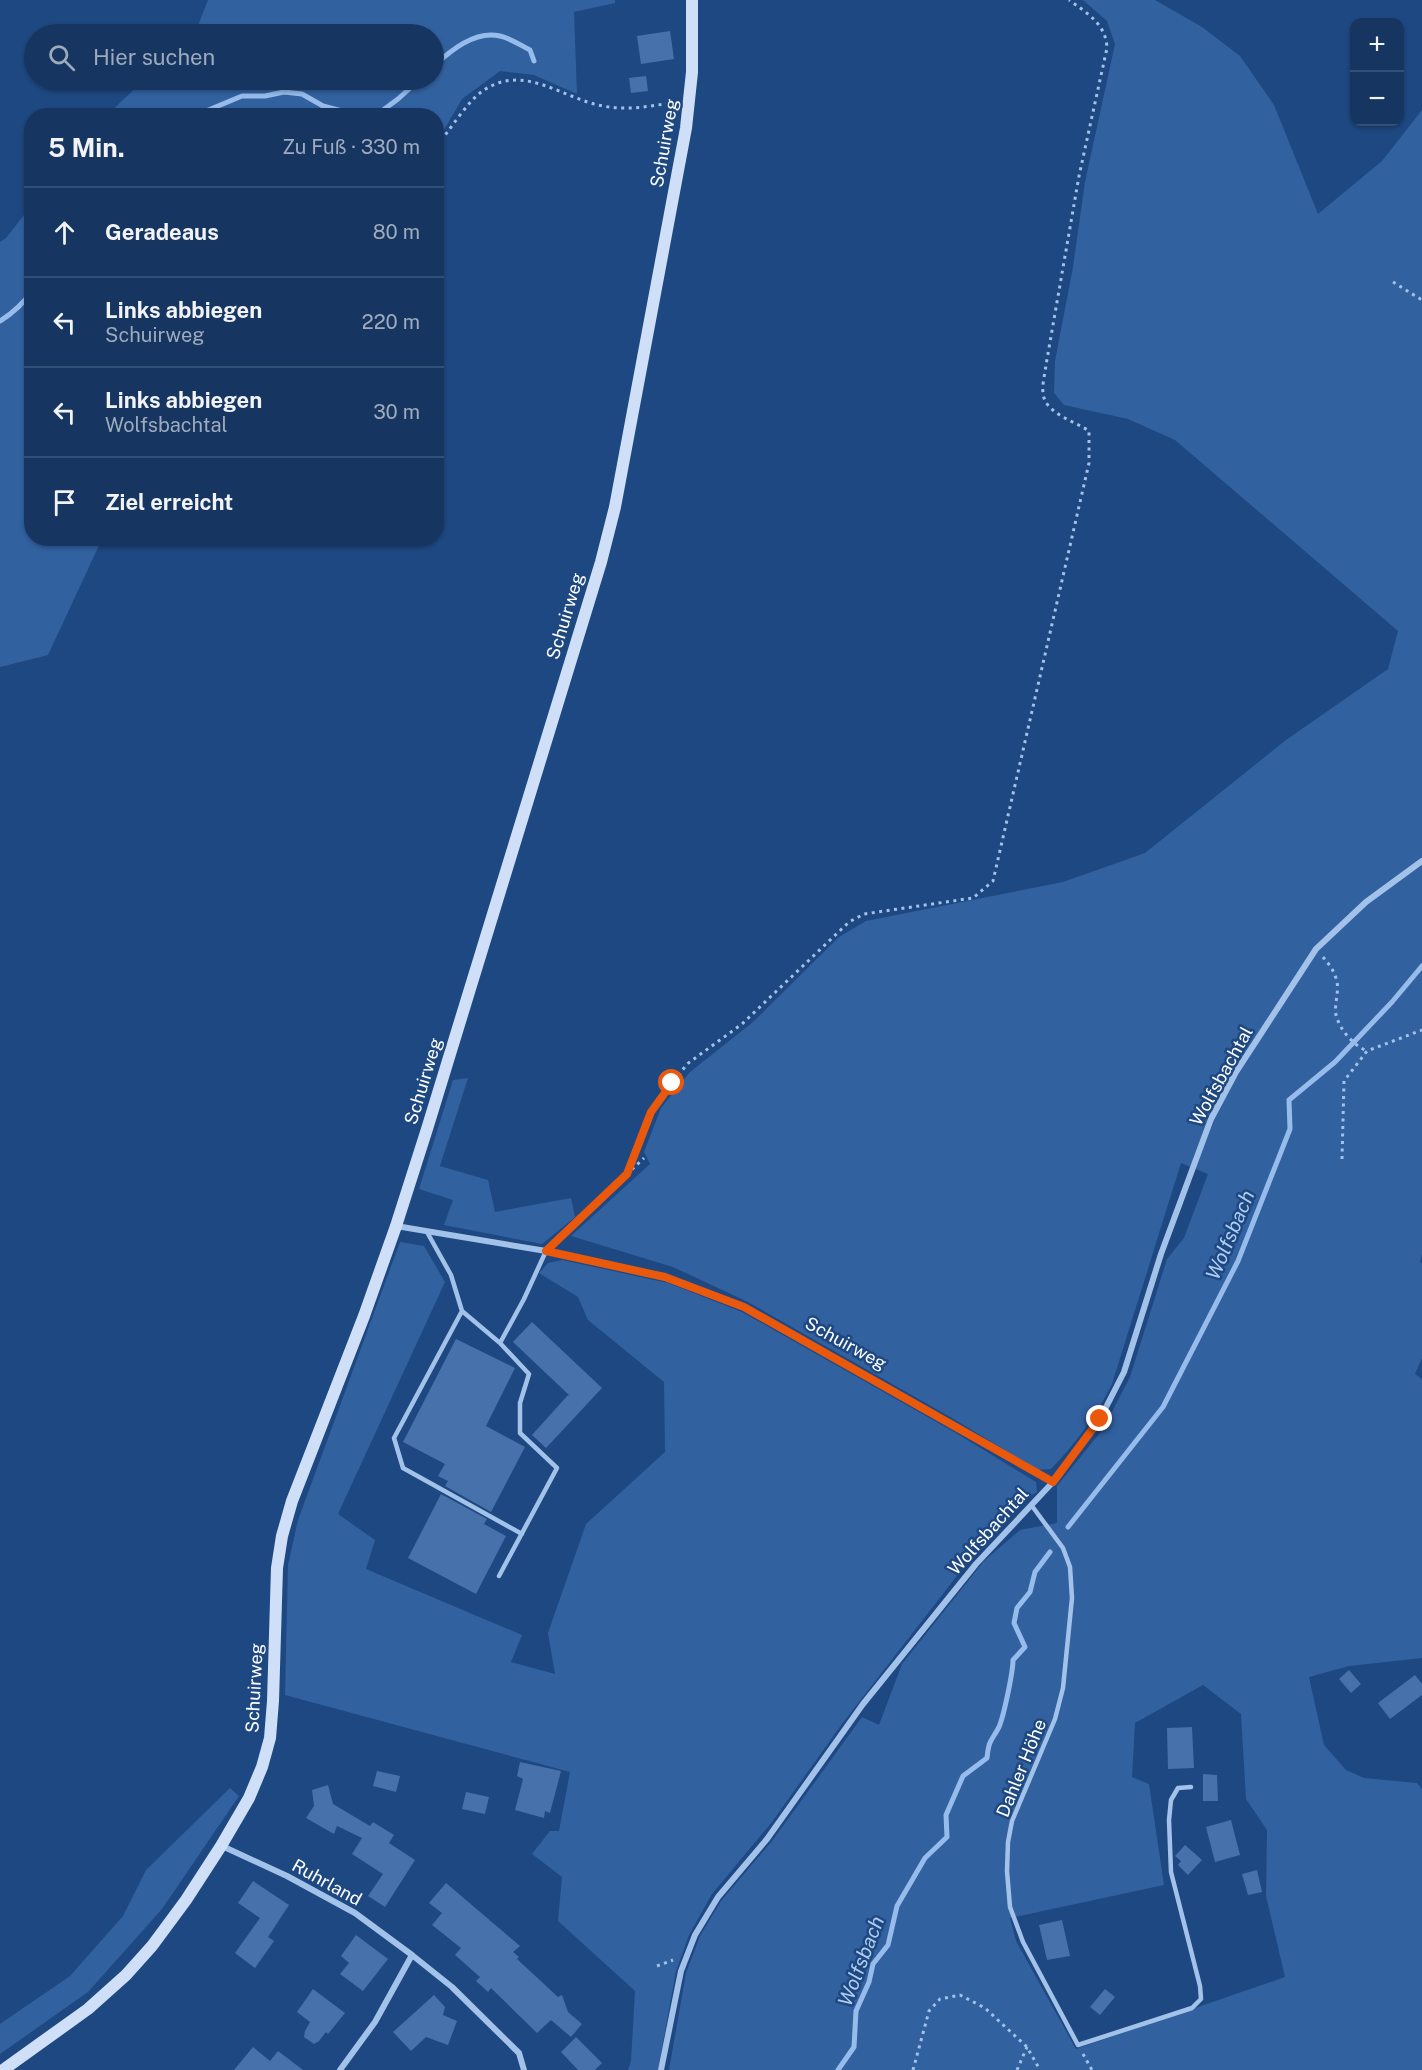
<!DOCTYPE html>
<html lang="de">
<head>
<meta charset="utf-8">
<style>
	:root { --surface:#163661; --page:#23416a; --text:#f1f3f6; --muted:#9eabbd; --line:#355076 }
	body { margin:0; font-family:"Public Sans",sans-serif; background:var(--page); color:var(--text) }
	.controls { position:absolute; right:18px; top:18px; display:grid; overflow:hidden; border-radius:12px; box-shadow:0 2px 4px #0004 }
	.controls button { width:54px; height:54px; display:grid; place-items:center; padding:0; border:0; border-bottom:2px solid var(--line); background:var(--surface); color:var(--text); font:30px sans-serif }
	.stop { position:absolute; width:18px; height:18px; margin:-14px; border:4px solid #ea580c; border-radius:50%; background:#fff }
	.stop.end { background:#ea580c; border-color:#fff; box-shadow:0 2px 6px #0008 }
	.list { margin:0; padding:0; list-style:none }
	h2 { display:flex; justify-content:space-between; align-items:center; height:78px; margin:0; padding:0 24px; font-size:26px }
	h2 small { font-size:20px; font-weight:400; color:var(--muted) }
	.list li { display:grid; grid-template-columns:39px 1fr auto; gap:18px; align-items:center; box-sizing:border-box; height:90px; padding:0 24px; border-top:2px solid var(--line) }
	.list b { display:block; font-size:22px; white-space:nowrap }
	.list p { margin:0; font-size:20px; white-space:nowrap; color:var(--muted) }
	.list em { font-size:20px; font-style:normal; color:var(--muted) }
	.icon { flex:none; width:33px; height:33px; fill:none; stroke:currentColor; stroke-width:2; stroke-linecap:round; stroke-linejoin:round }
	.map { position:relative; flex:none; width:1422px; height:2070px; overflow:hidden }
	.search { position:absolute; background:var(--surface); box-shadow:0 2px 4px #0004; left:24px; top:24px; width:420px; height:66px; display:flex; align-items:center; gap:15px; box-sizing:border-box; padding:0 21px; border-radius:33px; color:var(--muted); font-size:22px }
	.panel { position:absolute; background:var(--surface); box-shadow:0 2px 4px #0004; left:24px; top:108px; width:420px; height:438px; border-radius:24px }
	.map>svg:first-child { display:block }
	.green { fill:#3261a0; fill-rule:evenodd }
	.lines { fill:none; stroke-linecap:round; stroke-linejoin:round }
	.stream { stroke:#97bceb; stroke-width:5 }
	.building { fill:#4671ab }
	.path { stroke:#a3c2e9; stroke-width:3; stroke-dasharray:3 4.5; stroke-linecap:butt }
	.service { stroke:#a3c2e9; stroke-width:4.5 }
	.minor { stroke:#a3c2e9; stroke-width:6 }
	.secondary { stroke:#cedff7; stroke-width:12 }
	.route { stroke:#ea580c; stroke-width:8 }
	.labels { text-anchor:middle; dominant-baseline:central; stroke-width:5; stroke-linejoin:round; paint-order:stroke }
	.street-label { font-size:18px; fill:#fff; stroke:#1e4881 }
	.water-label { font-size:20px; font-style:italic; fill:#afccf1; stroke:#1e4881 }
</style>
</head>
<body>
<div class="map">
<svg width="1422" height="2070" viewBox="0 0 1422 2070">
	<rect width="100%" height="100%" fill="#1e4881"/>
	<path class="green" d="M208,0H615V3L574,12L577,94L534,75L500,71L462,99L437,142L436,116L107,115L144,80H434V34H190L197,28Z
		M1083,0H1155L1202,27L1240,56L1274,105L1318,214L1382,161L1422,110V1254L1420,1262L1422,1264V1358L1415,1374L1422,1379V1658L1349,1666L1309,1677L1324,1745L1346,1770L1364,1778L1417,1783L1422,1789V2070H669L686,1973L700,1936L721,1901L772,1841L862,1717L879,1725L902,1664L984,1561L1020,1530L1057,1523V1486L1103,1429L1130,1377L1167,1259L1184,1238L1208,1174L1181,1163L1112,1384C1096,1416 1076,1443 1051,1469L1038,1470L952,1418L748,1302L673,1267L571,1236L650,1164L644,1152L661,1108L690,1072L753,1022L839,937L866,921L1063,882L1145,853L1286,740L1388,669L1398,631L1175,440L1128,419L1064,405L1054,393L1055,361L1073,267L1085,182L1115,44L1107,21ZM1203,1685L1241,1714L1246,1799L1267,1830L1266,1896L1285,1977L1076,2049L1016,1941L1010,1918L1164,1885L1149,1784L1132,1777L1135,1723Z
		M31,206L32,538L102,539L48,655L0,667V242L6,238Z
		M468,1078L440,1166L488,1180L495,1212L571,1198L575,1217L542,1244L444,1225L453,1200L419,1189L453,1080Z
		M400,1242L424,1246L445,1282L338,1514L375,1540L366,1569L522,1635L511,1662L555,1674L548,1633L586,1524L665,1452L664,1382L588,1320L578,1297L539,1273L548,1263L562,1260L668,1283L742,1312L956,1433L1036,1482L1037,1492L1008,1510L842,1724L772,1822L712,1894L689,1935L676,1971L658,2070H628L631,2061L635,1991L558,1921L562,1877L532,1854L550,1831H559L570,1772L285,1695L288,1565L298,1520Z
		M230,1788L239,1796L162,1909L88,1992L0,2054V2024L70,1976L123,1916L146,1870Z"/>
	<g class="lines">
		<path class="stream" d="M434,66C450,51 475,30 500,36C510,38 520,45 530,50L534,61
			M194,116L242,96H265L284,92L302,94L323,106L342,111L349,116
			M375,116L398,99L419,80
			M0,321C13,313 23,304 32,291
			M1068,1527L1163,1407L1238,1261L1290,1129L1289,1100L1335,1062L1392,1002L1422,966
			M838,2070L854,2047L856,2011L869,1982L873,1964L888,1945L897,1906L925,1858L947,1837L946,1815L963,1776L987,1758C989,1739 991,1742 999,1727C1004,1715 1013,1672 1013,1660L1025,1647L1014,1623L1017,1608L1030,1592L1035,1572L1050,1552"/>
	</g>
	<path class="building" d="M670,31L674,59L641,64L637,36Z
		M646,76L648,91L631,93L629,78Z
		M532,1322L602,1388L546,1448L532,1435L568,1395L570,1396L513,1342Z
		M456,1339L515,1368L486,1426L525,1447L491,1512L445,1486L448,1481L438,1476L445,1464L403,1442Z
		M441,1494L487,1519L484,1524L506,1536L476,1594L408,1558Z
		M1349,1670L1361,1684L1351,1693L1339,1679Z
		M1415,1675L1422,1684V1695L1390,1719L1378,1703Z
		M1192,1727L1194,1768L1168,1769L1167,1728Z
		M520,1762L561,1771L550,1813L545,1811L544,1818L515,1810L523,1779L517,1776Z
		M377,1771L400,1776L396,1792L373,1786Z
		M1203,1774L1217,1775L1218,1801H1203Z
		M328,1785L333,1804L370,1826L373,1822L394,1835L389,1843L415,1860L385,1907L368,1896L383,1874L352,1854L362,1838L337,1826L334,1834L306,1818L314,1806L312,1790Z
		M466,1792L489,1797L485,1814L462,1809Z
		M1231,1820L1240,1855L1215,1862L1206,1827Z
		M1185,1845L1202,1860L1188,1875L1178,1865L1181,1861L1175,1856Z
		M1257,1870L1262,1892L1248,1895L1242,1874Z
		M253,1881L289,1905L268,1937L274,1941L255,1968L235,1953L260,1918L238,1903Z
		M446,1883L520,1946L513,1952L519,1957L517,1959L558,1997L562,1995L568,2012L582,2024L571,2037L551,2020L537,2033L491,1988L488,1992L476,1981L480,1977L455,1955L461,1948L432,1925L442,1913L429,1903Z
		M1062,1920L1070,1956L1047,1960L1039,1925Z
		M356,1935L388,1959L363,1991L340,1974L349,1963L341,1956Z
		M313,1989L345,2013L328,2034L326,2032L319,2041L314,2044L304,2037L305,2031L310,2022L297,2012Z
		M1105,1989L1115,1997L1100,2015L1090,2007Z
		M434,1995L445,2007L443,2015L457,2021L448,2045L426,2037L411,2051L393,2032Z
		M576,2037L602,2063L595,2070H578L561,2052Z
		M253,2047L270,2061L278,2051L303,2070H234Z"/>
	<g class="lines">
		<path class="path" d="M436,146C450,131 467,101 484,90C525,63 563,99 603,106C628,111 651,106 676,102
			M1393,282L1422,300
			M1323,957C1329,964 1335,972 1337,982C1339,993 1334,1005 1336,1015C1340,1030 1353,1045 1367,1051
			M1342,1159L1344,1081L1367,1051L1422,1030
			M626,1174L651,1112L687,1064L742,1024L849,922L864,914L973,898L993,881L1089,463V431C1075,421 1045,414 1043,393C1042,384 1045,374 1046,365L1079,176L1107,48C1106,24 1087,13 1069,0
			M556,1242L644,1158
			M657,1966L673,1960
			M1083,2054L1092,2070
			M913,2070L929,2011L940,1999L960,1995L985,2008L1027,2047L1040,2070
			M1017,2070L1027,2047"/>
		<path class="service" d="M427,1232L451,1275L462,1311L500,1343L529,1374L520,1403V1433L557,1468L499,1576
			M462,1311L394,1438L403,1468L522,1534
			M500,1343L524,1299L546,1251
			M1032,1506L1063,1548L1070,1567L1072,1598L1063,1688L1055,1719L1012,1821L1008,1842L1007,1871L1010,1907L1023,1942L1078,2045L1192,2008L1201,1999L1200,1986L1171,1872L1169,1820L1171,1800L1178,1788L1191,1787"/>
		<path class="minor" d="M396,1226L546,1251L665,1277L744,1307L1053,1482
			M222,1846L287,1876L355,1913L412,1955L452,1987L519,2053L524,2070
			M340,2070L375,2022L412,1955
			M661,2070L681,1971L695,1935L718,1897L767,1839L863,1704L976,1564L1053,1482L1100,1419L1124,1372L1161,1254L1211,1119L1236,1072L1316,949L1366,902L1422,861"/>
		<path class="secondary" d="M3,2070L88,2009L126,1975L152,1946L186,1900L221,1846L249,1798L262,1767L270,1738L273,1701L277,1568L282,1536L292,1501L364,1316L396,1226L427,1129L601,562L615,507L686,128L692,72V0"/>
	</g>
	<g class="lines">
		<path class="route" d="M672,1083L651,1112L627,1174L546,1251L665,1277L744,1307L1053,1482L1100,1419"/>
	</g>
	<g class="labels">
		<g class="street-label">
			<text transform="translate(664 143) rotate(-80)">Schuirweg</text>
			<text transform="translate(565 616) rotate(-73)">Schuirweg</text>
			<text transform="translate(1221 1076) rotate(-61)">Wolfsbachtal</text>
			<text transform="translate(423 1081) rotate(-73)">Schuirweg</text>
			<text transform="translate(846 1343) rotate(29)">Schuirweg</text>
			<text transform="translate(988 1531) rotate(-48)">Wolfsbachtal</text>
			<text transform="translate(254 1688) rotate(-87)">Schuirweg</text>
			<text transform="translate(1021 1768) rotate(-68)">Dahler Höhe</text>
			<text transform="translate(327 1882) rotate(29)">Ruhrland</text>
		</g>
		<g class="water-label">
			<text transform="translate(1230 1235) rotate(-67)">Wolfsbach</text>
			<text transform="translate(861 1961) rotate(-69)">Wolfsbach</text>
		</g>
	</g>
</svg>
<div class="controls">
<button>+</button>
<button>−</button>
</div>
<div class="stop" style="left:672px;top:1083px"></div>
<div class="stop end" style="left:1100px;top:1419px"></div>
<div class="search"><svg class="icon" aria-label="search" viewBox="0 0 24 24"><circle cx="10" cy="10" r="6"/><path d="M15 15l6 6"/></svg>Hier suchen</div>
<section class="panel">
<h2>5 Min.<small>Zu Fuß · 330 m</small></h2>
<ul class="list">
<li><svg class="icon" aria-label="ahead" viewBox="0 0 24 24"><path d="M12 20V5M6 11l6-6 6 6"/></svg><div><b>Geradeaus</b></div><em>80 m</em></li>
<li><svg class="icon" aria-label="left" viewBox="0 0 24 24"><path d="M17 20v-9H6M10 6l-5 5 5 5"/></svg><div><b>Links abbiegen</b><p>Schuirweg</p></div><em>220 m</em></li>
<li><svg class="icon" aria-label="left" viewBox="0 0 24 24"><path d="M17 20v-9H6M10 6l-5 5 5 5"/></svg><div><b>Links abbiegen</b><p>Wolfsbachtal</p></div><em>30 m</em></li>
<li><svg class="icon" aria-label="arrive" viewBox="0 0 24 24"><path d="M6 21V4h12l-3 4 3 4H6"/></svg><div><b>Ziel erreicht</b></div></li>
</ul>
</section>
</div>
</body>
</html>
